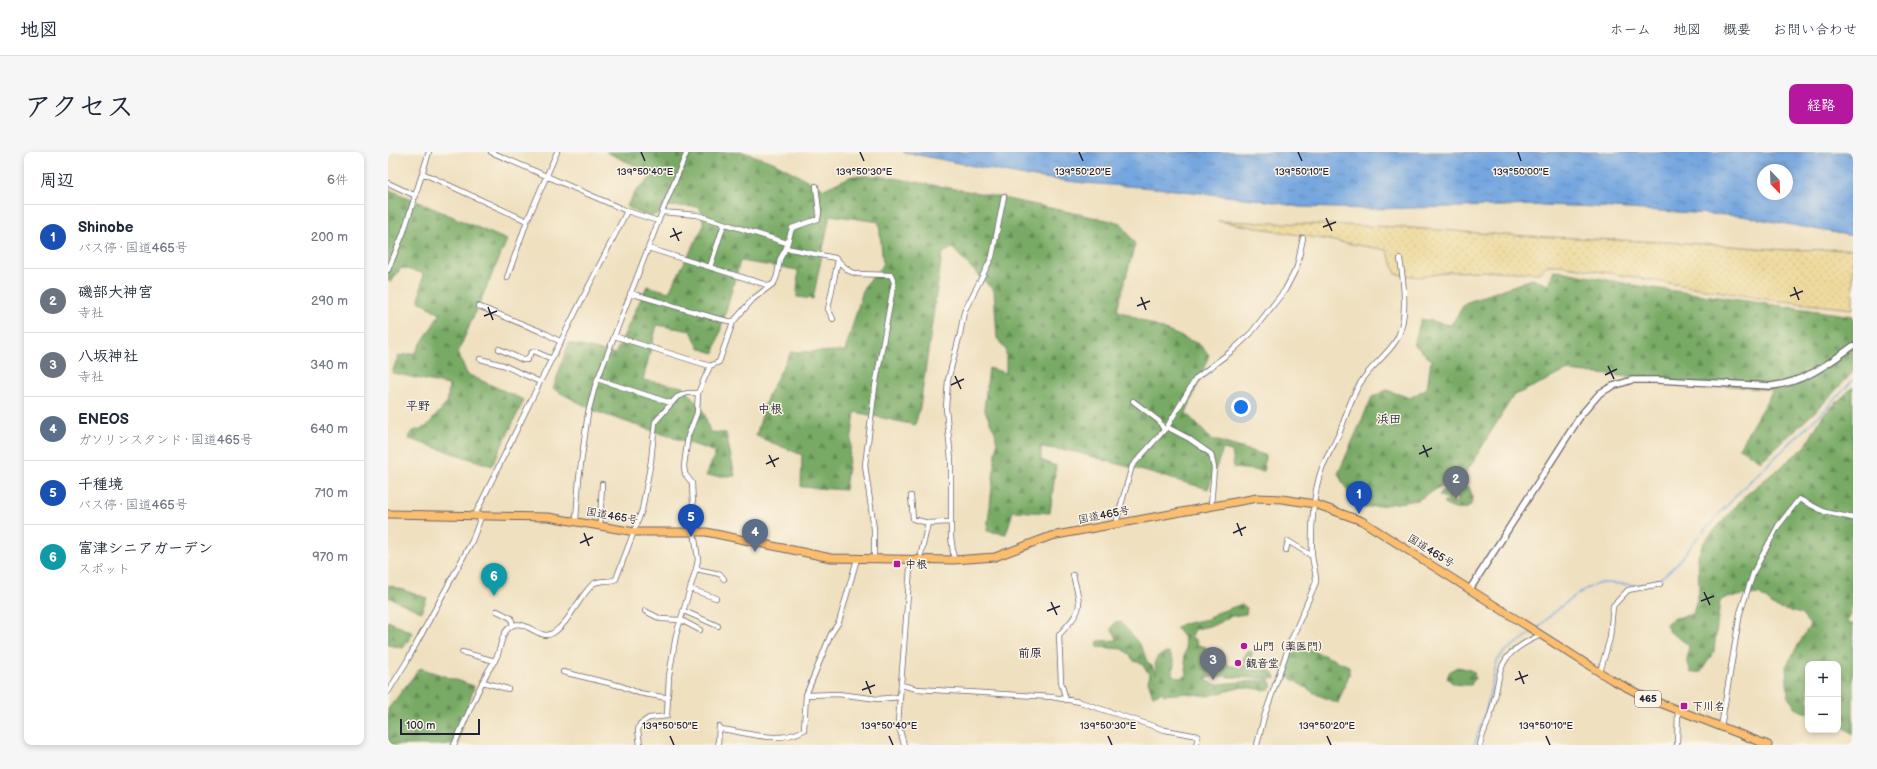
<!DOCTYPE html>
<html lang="ja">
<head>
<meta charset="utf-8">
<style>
	:root { --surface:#fff; --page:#f6f6f7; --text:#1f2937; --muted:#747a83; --line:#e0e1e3; --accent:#b5179e }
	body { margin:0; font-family:"Balsamiq Sans","Klee One",sans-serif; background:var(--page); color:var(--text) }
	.controls { position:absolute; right:12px; bottom:12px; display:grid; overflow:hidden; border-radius:8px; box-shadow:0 2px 6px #0003 }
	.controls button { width:36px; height:36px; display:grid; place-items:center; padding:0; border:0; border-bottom:1px solid var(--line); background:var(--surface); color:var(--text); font:20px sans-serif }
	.compass { position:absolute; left:1369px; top:12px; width:36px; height:36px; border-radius:50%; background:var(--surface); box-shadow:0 2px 6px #0003; rotate:157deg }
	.scale { position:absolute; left:12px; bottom:10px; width:80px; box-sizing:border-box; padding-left:4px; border:2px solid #22223b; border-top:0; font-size:11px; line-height:14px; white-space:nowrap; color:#22223b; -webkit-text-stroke:3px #fcf5e5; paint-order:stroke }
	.you { position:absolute; left:853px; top:255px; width:14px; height:14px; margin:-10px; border:3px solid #fff; border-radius:50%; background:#1a73e8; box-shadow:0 0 0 6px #1a73e833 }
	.badge { display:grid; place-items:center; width:26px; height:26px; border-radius:50%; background:var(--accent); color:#fff; font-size:13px; font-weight:700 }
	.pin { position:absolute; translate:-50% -33px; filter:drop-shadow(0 1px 2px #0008) }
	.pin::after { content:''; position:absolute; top:21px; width:14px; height:12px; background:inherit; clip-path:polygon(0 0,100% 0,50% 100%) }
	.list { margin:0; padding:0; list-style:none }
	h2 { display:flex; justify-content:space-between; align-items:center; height:52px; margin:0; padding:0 16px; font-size:17px }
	h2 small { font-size:13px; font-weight:400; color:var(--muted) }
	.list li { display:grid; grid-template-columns:26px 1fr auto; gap:12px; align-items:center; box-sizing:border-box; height:64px; padding:0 16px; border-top:1px solid var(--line) }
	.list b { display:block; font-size:15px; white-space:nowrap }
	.list p { margin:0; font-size:13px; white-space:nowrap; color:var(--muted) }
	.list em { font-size:13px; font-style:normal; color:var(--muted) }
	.map { position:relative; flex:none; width:1465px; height:593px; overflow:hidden; border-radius:8px }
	header { display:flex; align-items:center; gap:24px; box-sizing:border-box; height:56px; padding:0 20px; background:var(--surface); border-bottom:1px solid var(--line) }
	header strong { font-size:19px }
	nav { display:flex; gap:22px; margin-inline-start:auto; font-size:14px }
	.intro { display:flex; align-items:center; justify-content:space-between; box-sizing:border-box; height:96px; padding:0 24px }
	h1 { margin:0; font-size:28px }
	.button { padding:10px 18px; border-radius:8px; background:var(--accent); color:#fff; font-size:14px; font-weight:700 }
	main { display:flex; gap:24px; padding:0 24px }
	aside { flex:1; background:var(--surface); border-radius:8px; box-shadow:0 2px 6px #0003 }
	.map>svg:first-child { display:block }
	.forest { fill:url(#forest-firs); stroke:#4d6650 }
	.sand { fill:url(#sand-dots); stroke:#887e6c }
	.water { fill:url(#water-ripples); stroke:#4b648d; fill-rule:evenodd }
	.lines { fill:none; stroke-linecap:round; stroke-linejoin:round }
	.stream { stroke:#74a6df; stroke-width:1.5 }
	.minor-casing { stroke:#6a646a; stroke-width:6 }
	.tertiary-casing { stroke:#6a646a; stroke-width:8 }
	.trunk-casing { stroke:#6a646a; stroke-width:9 }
	.minor { stroke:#fff; stroke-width:4.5 }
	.tertiary { stroke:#fff; stroke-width:5.5 }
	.trunk { stroke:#fbbe6e; stroke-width:7 }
	.ticks { fill:none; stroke:#22223b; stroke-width:1.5 }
	.poi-dot { fill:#b5179e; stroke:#fcf5e5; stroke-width:1.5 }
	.labels { text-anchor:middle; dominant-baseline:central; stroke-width:3; stroke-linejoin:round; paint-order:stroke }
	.shield { fill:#fcf5e5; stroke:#63616e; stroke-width:1 }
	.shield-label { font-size:10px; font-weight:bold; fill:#22223b }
	.street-label { font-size:11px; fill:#22223b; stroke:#fcf5e5 }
	.poi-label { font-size:11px; font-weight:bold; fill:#22223b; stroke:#fcf5e5; text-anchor:start }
	.neighbourhood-label { font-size:12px; font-weight:bold; fill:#22223b; stroke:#fcf5e5 }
	.ticks-label { font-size:10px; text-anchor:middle; fill:#22223b; stroke:#fcf5e5; stroke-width:3; stroke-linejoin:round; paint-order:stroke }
</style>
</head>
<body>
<header>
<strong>地図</strong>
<nav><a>ホーム</a><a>地図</a><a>概要</a><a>お問い合わせ</a></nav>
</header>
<div class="intro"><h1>アクセス</h1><a class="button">経路</a></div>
<main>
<aside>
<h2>周辺<small>6件</small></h2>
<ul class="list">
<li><span class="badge" style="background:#1a4fb4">1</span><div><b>Shinobe</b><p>バス停 · 国道465号</p></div><em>200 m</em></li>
<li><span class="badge" style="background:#6b7280">2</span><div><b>磯部大神宮</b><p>寺社</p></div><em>290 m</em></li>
<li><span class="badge" style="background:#6b7280">3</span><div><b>八坂神社</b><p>寺社</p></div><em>340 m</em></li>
<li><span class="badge" style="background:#5c6f8a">4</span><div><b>ENEOS</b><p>ガソリンスタンド · 国道465号</p></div><em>640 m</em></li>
<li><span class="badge" style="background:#1a4fb4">5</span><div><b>千種境</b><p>バス停 · 国道465号</p></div><em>710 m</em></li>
<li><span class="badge" style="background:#0f9aa8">6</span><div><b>富津シニアガーデン</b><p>スポット</p></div><em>970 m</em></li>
</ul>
</aside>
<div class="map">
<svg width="1465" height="593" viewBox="0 0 1465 593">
	<defs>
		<pattern id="forest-firs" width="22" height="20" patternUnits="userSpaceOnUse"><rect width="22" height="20" fill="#78aa65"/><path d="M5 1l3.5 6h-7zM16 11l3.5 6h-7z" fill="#628a54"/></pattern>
		<pattern id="sand-dots" width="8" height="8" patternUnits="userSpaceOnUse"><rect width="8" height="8" fill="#eeda9e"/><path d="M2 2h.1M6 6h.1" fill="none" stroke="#ccbb89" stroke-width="1.8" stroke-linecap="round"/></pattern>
		<pattern id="water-ripples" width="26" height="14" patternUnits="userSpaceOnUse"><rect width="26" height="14" fill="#74a6df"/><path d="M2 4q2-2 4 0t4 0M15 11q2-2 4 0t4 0" fill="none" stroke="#5f87b6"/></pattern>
	</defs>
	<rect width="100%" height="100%" fill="#fcf5e5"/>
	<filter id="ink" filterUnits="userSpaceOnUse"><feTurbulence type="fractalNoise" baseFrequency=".025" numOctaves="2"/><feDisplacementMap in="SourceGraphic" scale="8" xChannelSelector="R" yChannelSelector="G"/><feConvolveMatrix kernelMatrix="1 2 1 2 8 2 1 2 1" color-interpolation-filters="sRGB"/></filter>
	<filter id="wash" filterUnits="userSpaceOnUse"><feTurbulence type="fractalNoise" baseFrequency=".012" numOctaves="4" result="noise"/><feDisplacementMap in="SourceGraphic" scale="16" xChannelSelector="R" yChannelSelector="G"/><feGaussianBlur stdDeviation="0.9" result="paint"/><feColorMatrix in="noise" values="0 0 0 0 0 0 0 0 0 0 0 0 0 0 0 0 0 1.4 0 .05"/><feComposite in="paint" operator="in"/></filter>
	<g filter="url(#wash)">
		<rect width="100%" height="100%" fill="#efe0c0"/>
		<path class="forest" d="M218,0H355L385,10L436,37L464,24H494L591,41L733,71L747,92L729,158L811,192L821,203L798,261L823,287L877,303L876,319L846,316L844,299L835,297L820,337L687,300L653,295V308L668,314L662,361L625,359L618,382L599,379L609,292L607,280L596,257L601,216L618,221V198L609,186L606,139L564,96L554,102L532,255L527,273L467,260L457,338L413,335L414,303L368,284L380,243L403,200L457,199L476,135L495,113L491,70L442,63L425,147L409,145L410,118L352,109L326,201L311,196L303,179L269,173L255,228L296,235L316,260L322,280L338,281L347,324H318L328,300L209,260L165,237L181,191L227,202L259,134L281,140L316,73L312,55L274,54L271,62C260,66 248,61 239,54L249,37L267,23Z
			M0,37L119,88L70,200L79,222L136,248L104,314L21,287L23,280L38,275L59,251L61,233L4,221L10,204L27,201L52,162L31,149L35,121L13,116L3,130L0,129Z
			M1166,118L1251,134L1465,164V220L1433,254L1373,309L1351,296L1385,238L1178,219L1125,244L1079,319L1030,348L969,357L950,322L984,245L999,238L1022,246L1039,236L1043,208L1026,192L1033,167L1063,173L1077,151L1144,127L1160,133Z
			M1465,235V452L1459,470L1465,472V582L1450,571V512H1420V561L1409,557L1400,544L1398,514L1422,473L1413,462L1389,456L1371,442L1339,445L1332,449L1326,499L1313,520L1303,521L1299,508L1301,493L1282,480L1278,472L1284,467L1305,462L1311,440L1310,403L1316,390L1358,343L1417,295L1435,263Z
			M1077,334L1081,335C1092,356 1074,364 1056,352V350L1061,348L1067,351L1070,349V344L1061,347L1051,344L1053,340L1062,335Z
			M0,433L39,446L33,460L0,445Z
			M854,452L859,456L858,462L844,464L826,473L808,477L804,482V487H807L810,493L818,495L819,498L814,503L817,513L831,509L832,506L835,505L840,513L852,516L856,513L855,507L859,500L863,499L865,501L863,504L862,515L866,518H880L888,524V527L823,524V526H819V529L827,532L881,528L884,534L882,537L877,538L855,535L820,544L797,541L776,543L775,540L765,544L760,529L762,523L753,511L746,509L741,502L735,497L710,495L709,493L710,489L729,488L727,482L723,477L726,471L733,470C739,478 754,493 756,501C758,506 758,511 764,514L768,522L767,509L770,504L781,500L786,509L785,523C789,527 796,526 799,522L796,504L798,497L796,486L788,476L794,472L820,467L826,462Z
			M0,469L25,481L15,496L0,493Z
			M905,490L961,514V523L950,551L930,543L895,522Z
			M1069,515L1080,517L1086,520L1087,526L1083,533C1074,533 1065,534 1059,526L1062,519Z
			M32,516L86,534L69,593H0V557Z"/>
		<path class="sand" d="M830,69L1010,75L1118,83L1299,91L1399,98L1465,97V157L1384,148L1172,113H1159L1151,121L1102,119L1060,120L1032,125L1008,122L999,98Z"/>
		<path class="water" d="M515,0H1465V84L1354,64L1207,55L1155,53L983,57L911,55L880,49L779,37L696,31L631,23ZM1375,18H1399V42H1375Z"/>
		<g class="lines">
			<path class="stream" d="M1315,380L1353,338L1440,255L1465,228
				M1148,478C1161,464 1196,432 1215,431C1231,430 1254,437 1269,428C1286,419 1299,398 1311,384
				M1086,593L1098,558L1109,509L1116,500L1145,480"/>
		</g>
	</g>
	<g filter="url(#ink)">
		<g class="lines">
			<g class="minor-casing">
				<path id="minor" d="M103,0L239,59L270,69
					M34,21L139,69
					M0,31L28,44
					M274,60L309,63L399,91
					M260,96L382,134L386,131L389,124L392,107L398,96L404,76L430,67L431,60L428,34
					M398,96L447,106L461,119L469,122L503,123L506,130L487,235L477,313L486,377V408
					M322,115L336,72
					M0,118L15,82L41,0
					M119,126L139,69L169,0
					M242,141L327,166L345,170
					M90,154L159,182L173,190
					M445,167L440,157L450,108
					M226,184L322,214L331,210L345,170L365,147L382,134
					M111,197L135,208H139L143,201L146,199L164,207
					M92,207L115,213L152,230
					M209,227L283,251
					M745,249L771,269L776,278
					M779,275L800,286L823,302L826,316L823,354
					M523,344L525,367L540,371L563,370
					M86,365L152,230L239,59
					M188,368L191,326L200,261L207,234L274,60L299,0
					M728,371L744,314L779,275L808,226L845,198L863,181L897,138L909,115L915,86
					M212,373L214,332
					M310,379L305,353L304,331L297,322L296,314L300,284L309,261L310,241L322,214
					M898,398L900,389L924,404
					M533,402L540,371
					M566,408L563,385V308L558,256L560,228L572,182L576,160L604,105L616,44
					M308,417L332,422L336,427
					M302,437L328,446
					M109,459L123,466L125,473
					M257,459L273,467L293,468L312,478
					M296,459L330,474
					M74,500L107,509
					M175,520L233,534L251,541L280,546
					M1212,520L1222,486L1225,454L1240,438L1272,432
					M95,530L120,537
					M513,533L529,537L664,545L692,550L777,578L810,584L808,593
					M0,540L19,509L84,389L93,365
					M418,543L450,542L490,547L512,545
					M678,548L673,530L671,483C695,456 694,458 685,423
					M1333,575L1352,461L1366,419L1390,374L1411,347L1437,360L1465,366
					M332,577C360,580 389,593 416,578L418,543L443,482L451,470L469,407
					M66,593C77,569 87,544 99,521C103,514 107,509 110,502C113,493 114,481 122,475C136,464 151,490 165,481C182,470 190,446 205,432C213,427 221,431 228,427L254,358L263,309L267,270L289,245L299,241H310
					M252,593L250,578L252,572L261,566L279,564L281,524L288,483L308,417L310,408L306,379
					M330,593L331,574
					M516,593L510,571L522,416L524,408
					M869,593L876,565L902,491L928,430C928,420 925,413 924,403C923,377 925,340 934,316C940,301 949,289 954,274C960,258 963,245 973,230C982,215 997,205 1007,190C1021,169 1016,131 1012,107
					M1092,593C1094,582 1099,574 1102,564C1116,521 1102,505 1153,483
					M1289,593L1290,558"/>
			</g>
			<g class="tertiary-casing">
				<path id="tertiary" d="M1082,437L1193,263L1212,241L1225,234L1244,228H1269L1383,234C1417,230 1438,213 1465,194"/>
			</g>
			<g class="trunk-casing">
				<path id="trunk" d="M0,362L160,365L247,380H318L443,406L566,408L607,405L663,384L869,346L894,347L927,352L974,369L1224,528L1259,546L1380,593"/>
			</g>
			<use href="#minor" class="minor"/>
			<use href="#tertiary" class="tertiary"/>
			<use href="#trunk" class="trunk"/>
		</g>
	</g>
	<path class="ticks" d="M253,0L257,9M472,0L476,9M691,0L695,9M910,0L914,9M1130,0L1133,9M938,66L944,79M935,75L948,70M285,76L291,89M282,85L294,80M1406,135L1411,148M1402,144L1415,139M753,145L758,158M749,154L762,149M100,155L105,168M96,164L109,159M1220,214L1226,227M1217,223L1229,217M567,224L573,237M563,233L576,227M1035,293L1040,305M1031,302L1044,296M381,303L387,315M378,312L391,306M849,371L854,384M196,381L201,394M845,381L858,375M192,391L205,385M1316,440L1322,453M1313,449L1326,444M663,450L669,463M659,459L672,454M1131,519L1136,532M1127,528L1140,523M478,529L483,542M474,538L487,533M282,584L286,593M501,584L505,593M720,584L724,593M939,584L943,593M1158,584L1162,593"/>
	<g class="poi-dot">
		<rect x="505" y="408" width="8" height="8" rx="2"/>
		<circle cx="856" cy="494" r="4"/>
		<circle cx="850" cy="511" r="4"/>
		<rect x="1292" y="550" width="8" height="8" rx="2"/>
	</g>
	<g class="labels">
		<rect class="shield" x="1247" y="539" width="26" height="16" rx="3"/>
		<g class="shield-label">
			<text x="1260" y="547">465</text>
		</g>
		<g class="street-label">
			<text transform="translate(716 363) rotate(-11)">国道465号</text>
			<text transform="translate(224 364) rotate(10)">国道465号</text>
			<text transform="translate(1043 399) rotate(32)">国道465号</text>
		</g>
		<g class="poi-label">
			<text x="517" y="412">中根</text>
			<text x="864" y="494">山門（薬医門）</text>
			<text x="858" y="511">観音堂</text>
			<text x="1304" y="554">下川名</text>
		</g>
		<g class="neighbourhood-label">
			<text x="30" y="254">平野</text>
			<text x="382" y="257">中根</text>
			<text x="1001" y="267">浜田</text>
			<text x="642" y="501">前原</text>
		</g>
	</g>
	<g class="ticks-label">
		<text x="257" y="23">139°50'40"E</text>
		<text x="476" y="23">139°50'30"E</text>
		<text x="695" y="23">139°50'20"E</text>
		<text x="914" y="23">139°50'10"E</text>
		<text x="1133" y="23">139°50'00"E</text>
		<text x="282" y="577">139°50'50"E</text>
		<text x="501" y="577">139°50'40"E</text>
		<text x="720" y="577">139°50'30"E</text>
		<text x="939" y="577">139°50'20"E</text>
		<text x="1158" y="577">139°50'10"E</text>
	</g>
</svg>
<div class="controls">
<button>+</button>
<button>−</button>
</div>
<svg class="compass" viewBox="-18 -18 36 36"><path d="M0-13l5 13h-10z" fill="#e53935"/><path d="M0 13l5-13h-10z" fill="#747a83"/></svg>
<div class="scale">100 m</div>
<div class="you"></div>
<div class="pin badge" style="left:971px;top:362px;background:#1a4fb4">1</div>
<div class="pin badge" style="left:1068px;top:347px;background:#6b7280">2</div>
<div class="pin badge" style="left:825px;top:528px;background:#6b7280">3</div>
<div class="pin badge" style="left:367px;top:400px;background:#5c6f8a">4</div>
<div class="pin badge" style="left:303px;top:385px;background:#1a4fb4">5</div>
<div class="pin badge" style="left:106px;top:444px;background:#0f9aa8">6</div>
</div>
</main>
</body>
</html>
